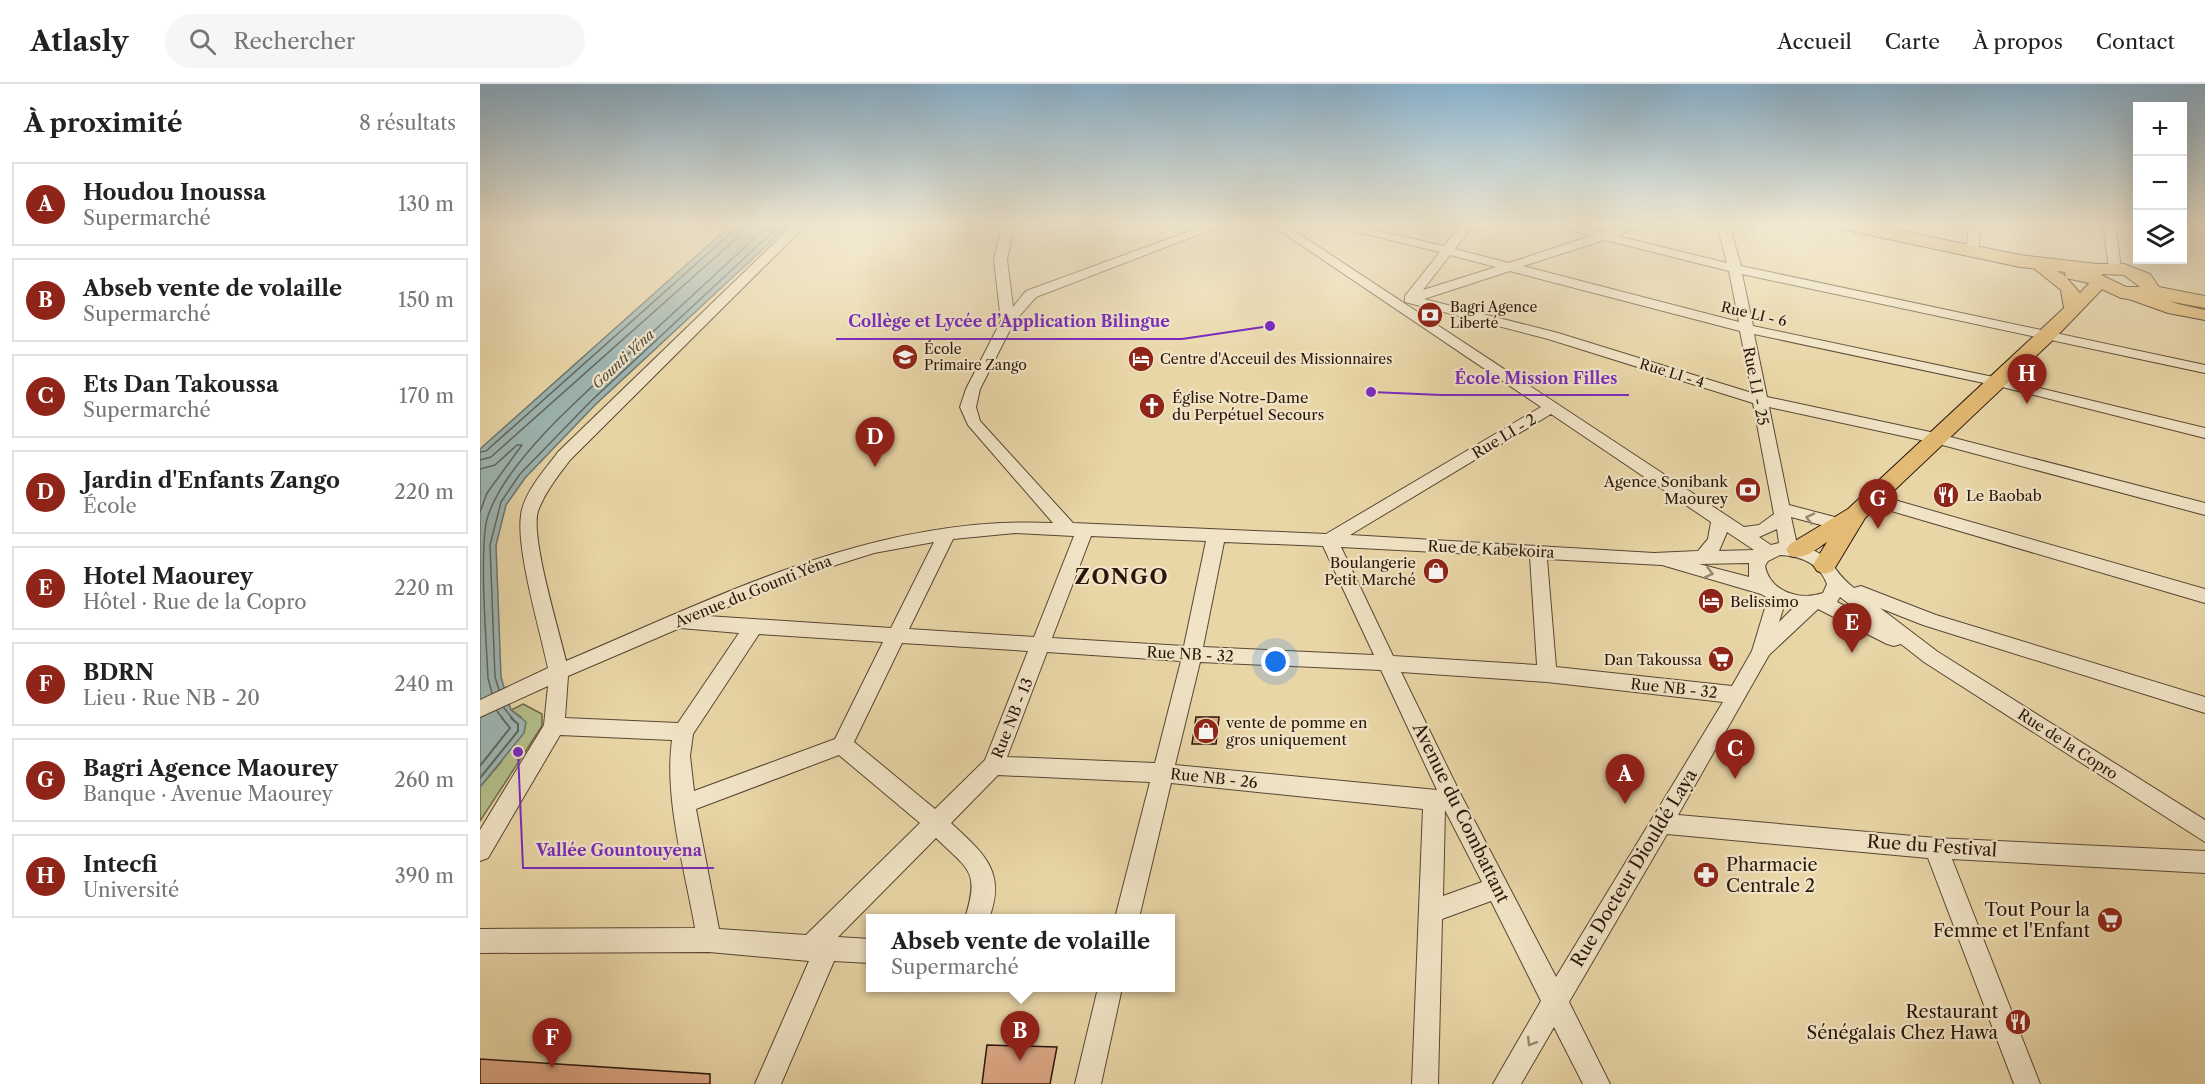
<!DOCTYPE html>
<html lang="fr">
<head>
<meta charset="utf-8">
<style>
	:root { --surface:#fff; --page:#f6f6f6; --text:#222; --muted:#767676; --line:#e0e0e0; --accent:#8f2418 }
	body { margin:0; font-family:"Libre Caslon Text",serif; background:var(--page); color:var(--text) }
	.controls { position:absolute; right:18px; top:18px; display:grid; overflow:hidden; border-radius:0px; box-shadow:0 6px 24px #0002 }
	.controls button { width:54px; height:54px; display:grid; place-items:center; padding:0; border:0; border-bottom:2px solid var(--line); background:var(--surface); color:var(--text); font:30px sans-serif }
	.you { position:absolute; left:796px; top:578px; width:21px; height:21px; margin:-15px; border:4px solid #fff; border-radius:50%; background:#1a73e8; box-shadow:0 0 0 9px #1a73e833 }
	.badge { display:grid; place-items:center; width:39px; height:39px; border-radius:50%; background:var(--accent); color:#fff; font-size:20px; font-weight:700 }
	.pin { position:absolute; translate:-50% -50px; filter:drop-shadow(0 2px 3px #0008) }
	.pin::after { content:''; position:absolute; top:32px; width:21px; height:18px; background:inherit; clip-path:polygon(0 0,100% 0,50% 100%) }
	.popup { position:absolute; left:386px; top:830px; width:309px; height:78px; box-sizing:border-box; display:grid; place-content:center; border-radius:0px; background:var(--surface); filter:drop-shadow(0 2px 4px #0005); font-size:20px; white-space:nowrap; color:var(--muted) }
	.popup b { font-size:22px; color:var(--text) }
	.popup::after { content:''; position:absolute; left:50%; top:100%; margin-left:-12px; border:12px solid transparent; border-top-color:var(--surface) }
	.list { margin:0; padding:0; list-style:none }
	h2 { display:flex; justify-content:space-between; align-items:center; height:78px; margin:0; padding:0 24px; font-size:26px }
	h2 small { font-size:20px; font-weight:400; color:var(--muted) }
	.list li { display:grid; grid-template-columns:39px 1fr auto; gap:18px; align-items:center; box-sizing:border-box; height:84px; margin:0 12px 12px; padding:0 12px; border:2px solid var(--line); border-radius:0px }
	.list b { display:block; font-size:22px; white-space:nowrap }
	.list p { margin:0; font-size:20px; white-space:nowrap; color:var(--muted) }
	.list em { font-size:20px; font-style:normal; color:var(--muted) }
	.icon { flex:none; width:33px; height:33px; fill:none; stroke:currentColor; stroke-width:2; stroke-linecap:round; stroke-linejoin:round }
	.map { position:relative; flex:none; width:1725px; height:1000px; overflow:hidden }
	header { display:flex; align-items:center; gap:36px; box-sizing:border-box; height:84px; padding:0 30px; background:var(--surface); border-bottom:2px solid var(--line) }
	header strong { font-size:28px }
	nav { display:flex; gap:33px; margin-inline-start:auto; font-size:21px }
	.search { width:420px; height:54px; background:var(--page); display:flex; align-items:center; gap:15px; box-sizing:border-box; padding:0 21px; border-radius:33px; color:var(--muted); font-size:22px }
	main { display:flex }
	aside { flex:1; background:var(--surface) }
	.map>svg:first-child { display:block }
	.green { fill:#b3be89; stroke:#6e6a4a; stroke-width:1.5 }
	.water { fill:#9db6b3; stroke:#6e766f; stroke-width:1.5 }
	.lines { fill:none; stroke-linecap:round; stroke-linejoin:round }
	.shore-far1 { stroke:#62665e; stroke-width:1.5 }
	.shore { stroke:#62665e; stroke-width:2 }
	.building { fill:#dca785; stroke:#28160a; stroke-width:1.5 }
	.minor-casing { stroke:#584631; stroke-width:2 }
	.major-casing { stroke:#28160a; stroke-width:2 }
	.highway-casing { stroke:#28160a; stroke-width:2 }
	.minor { fill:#f1e4c6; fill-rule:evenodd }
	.major { fill:#e4bb74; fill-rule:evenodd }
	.highway { fill:#e4bb74; fill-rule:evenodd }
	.oneway { stroke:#978771 }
	.labels { text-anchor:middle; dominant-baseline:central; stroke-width:4.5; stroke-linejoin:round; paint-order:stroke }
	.far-poi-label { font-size:14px; fill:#28160a; stroke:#f1e4c6; text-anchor:start }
	.far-street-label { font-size:14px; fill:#28160a; stroke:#f1e4c6 }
	.far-water-label { font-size:14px; font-style:italic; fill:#514e45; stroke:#f1e4c6 }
	.street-label { font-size:15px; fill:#28160a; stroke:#f1e4c6 }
	.poi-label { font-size:15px; fill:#28160a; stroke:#f1e4c6; text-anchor:start }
	.near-street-label { font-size:18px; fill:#28160a; stroke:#f1e4c6 }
	.near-poi-label { font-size:18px; fill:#28160a; stroke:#f1e4c6; text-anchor:end }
	.district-label { font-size:21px; font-weight:bold; letter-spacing:1.5px; fill:#28160a; stroke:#f1e4c6 }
	.leader { fill:none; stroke:#7b2cbf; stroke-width:2 }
	.callout-dot { fill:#7b2cbf; stroke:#f1e4c6; stroke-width:2 }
	.callout-label { font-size:16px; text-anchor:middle; font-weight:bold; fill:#7b2cbf; stroke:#f1e4c6; stroke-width:4.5; stroke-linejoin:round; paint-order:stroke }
</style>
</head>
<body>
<header>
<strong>Atlasly</strong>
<div class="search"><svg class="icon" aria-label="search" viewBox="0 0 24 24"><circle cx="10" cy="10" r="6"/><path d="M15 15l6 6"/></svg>Rechercher</div>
<nav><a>Accueil</a><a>Carte</a><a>À propos</a><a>Contact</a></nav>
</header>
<main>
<aside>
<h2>À proximité<small>8 résultats</small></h2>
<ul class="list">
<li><span class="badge">A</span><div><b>Houdou Inoussa</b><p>Supermarché</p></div><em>130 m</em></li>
<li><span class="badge">B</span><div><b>Abseb vente de volaille</b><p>Supermarché</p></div><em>150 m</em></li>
<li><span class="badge">C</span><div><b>Ets Dan Takoussa</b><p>Supermarché</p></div><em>170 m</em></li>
<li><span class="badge">D</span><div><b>Jardin d'Enfants Zango</b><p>École</p></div><em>220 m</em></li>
<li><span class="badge">E</span><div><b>Hotel Maourey</b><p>Hôtel · Rue de la Copro</p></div><em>220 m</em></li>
<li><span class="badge">F</span><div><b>BDRN</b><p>Lieu · Rue NB - 20</p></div><em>240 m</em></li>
<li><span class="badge">G</span><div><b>Bagri Agence Maourey</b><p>Banque · Avenue Maourey</p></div><em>260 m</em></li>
<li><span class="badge">H</span><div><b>Intecfi</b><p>Université</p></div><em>390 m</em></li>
</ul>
</aside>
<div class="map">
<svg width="1725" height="1000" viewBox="0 0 1725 1000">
	<rect width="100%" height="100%" fill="#e9d6a7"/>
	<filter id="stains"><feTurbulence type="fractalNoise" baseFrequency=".00333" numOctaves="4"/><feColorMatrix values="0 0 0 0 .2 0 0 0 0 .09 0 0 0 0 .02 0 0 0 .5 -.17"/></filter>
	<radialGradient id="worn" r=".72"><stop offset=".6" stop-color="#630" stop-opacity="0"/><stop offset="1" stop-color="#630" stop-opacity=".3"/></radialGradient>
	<path class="green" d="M43,620L62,630V642L0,737V703L21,678L41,633L31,626Z"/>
	<path class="water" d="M252,140H310L115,321L45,394L26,421L16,461L21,593L31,626L46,638L44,649L0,703V365Z"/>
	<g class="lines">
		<path class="shore-far1" d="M0,368L6,367L253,147L255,140
			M0,376L11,373L258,153L263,140
			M0,385L15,381L37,361H42L7,409L0,428
			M19,606L15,593L10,461L21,418L40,390L111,317L301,140
			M12,609L8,594C6,551 0,479 6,439C21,375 127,290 176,245C214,210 252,175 290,140
			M24,624L33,635
			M17,627L23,635"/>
		<path class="shore" d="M0,682L30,644L22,634
			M0,694L38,647V640L31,634"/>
	</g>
	<path class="building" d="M716,633H739L736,660H712Z
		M507,961L577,963L570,1000H502Z
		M0,975L230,990V1000H0Z"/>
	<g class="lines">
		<g class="minor-casing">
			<path id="minor" d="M314,140H327L90,376C78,392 65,408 58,427C50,453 79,546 86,577C244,510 396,431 573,439L488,341L480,323L486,305L521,237L514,176L522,140H534L527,176L533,223L546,207L729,140H746L556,213L534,238L500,305L496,323L500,337L593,439L846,450L1061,323L790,140H804L1264,443L1279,441L1294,430L1273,319L1068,255L925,218V212L960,168L845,140H867L964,162L982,140H994L975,165L1029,179L1111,152L1071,140H1091L1124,148L1149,140H1167L1137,152L1247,179L1237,140H1249L1261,182L1725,281V289L1262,190L1273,242L1518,294L1725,344V354L1518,302L1274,250L1287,313L1455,349L1725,419V431L1455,359L1289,323L1309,421L1366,436L1368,440L1360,446L1311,433L1317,461C1358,472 1348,484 1374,504L1381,502L1456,531L1725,613V629L1443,541L1400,524L1458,568L1725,736V758L1444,578L1421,560L1414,562L1407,560L1338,525L1289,571L1198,731L1456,754L1725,767V789L1472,775L1560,1000H1534L1448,774L1187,750L1089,918L1130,1000H1103L1074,943L1041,1000H1013L1061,917L1011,817L962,835L958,1000H932L943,725L691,699L659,834H635L670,698L518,691L471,739C503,769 527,787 509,834H485C500,787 489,786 456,754L358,853L390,855V879L354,877L301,1000H275L329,877L229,868L0,869V845L215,844C205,786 184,715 192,656L80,651L8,774L0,777V746L64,641L68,602L0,633V616L68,584C60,546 36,466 41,431C44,408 65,386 78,368ZM1125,156L1249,187L1259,238L1043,182ZM970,171L1016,183L943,206ZM1030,187L1260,247L1272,309L1078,249L944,215ZM1071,330L1231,438L1228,455L1218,467L1174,469L870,451ZM1297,445L1299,459L1291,461L1279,453ZM1247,448L1274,466L1239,467ZM535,449L594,452L554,553L429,545L473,455ZM611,452L726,457L704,562L572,554ZM454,458L411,544L227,532L318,493L394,469ZM744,458L843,462L894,571L723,563ZM861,463L1050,473L1057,581L913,572ZM1300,471C1321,472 1339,479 1347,500L1343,509C1320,517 1290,508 1285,482L1288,477ZM1067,475L1182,481L1281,510L1288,514L1272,567L1252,602L1076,583ZM1269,479V493L1219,480ZM1360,513L1385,532L1357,518ZM1304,522L1312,525L1299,538ZM200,544L259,549L198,639L85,634L88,592ZM279,550L403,558L355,655L214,707L210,672L213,650ZM422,559L548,567L505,676L455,725L374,658ZM567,568L701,577L675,679L527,673ZM720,578L901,586L957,706L695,681ZM921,588L1067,598L1243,618L1076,893L980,709ZM359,671L440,739L326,851L239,845L216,725ZM965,726L1002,798L963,812Z
				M1489,140H1501L1498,168L1492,172L1486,168Z
				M1623,140H1635L1641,184L1639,187L1635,188L1629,184Z
				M1390,409L1725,505V519L1384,419L1382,415L1384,411Z
				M618,904H642L621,1000H595Z"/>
		</g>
		<g class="major-casing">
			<path id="major" d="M1559,177L1584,191L1600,209L1613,195L1619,194L1628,199L1575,254L1385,434L1353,487L1345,490L1337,487L1333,481L1347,458C1335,466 1325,476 1310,472L1306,466L1310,460L1368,425L1584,224L1581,206L1551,182Z
				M1649,204L1698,220L1725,226V236L1688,229L1643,213L1640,209Z"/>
		</g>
		<g class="highway-casing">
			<path id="highway" d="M1352,140H1387L1540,171L1617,180H1644L1670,190L1679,203L1725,212V224L1667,213L1656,216L1641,214L1609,199L1586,194L1585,188L1540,183L1361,145ZM1624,190L1644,191L1660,203H1646L1621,191Z"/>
		</g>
		<use href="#minor" class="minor"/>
		<use href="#major" class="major"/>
		<use href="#highway" class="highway"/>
	</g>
	<defs><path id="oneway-chevron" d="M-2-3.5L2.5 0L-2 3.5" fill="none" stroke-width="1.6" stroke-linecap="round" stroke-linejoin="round" transform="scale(1.5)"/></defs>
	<g class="oneway">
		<use href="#oneway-chevron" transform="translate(1330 434) rotate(-167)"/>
		<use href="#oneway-chevron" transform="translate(1229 489) rotate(15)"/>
		<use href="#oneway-chevron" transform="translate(1051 958) rotate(121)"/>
	</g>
	<linearGradient id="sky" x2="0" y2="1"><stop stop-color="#8ab5d3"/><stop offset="0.5" stop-color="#f5edd7"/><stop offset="1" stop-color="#f5edd7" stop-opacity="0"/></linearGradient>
	<rect width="1725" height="280" fill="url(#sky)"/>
	<defs>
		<g id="bank-disc" transform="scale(1.35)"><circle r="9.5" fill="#8f2418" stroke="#f1e4c6"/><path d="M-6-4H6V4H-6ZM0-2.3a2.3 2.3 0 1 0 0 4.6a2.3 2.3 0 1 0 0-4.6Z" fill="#fff"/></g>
		<g id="school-disc" transform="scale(1.35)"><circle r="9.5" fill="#8f2418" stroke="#f1e4c6"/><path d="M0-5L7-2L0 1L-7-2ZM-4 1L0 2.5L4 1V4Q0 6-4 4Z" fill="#fff"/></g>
		<g id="hotel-disc" transform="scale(1.35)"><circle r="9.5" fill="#8f2418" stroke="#f1e4c6"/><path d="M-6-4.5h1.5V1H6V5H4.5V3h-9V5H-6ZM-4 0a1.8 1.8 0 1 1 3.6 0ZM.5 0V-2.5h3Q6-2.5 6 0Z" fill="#fff"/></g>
		<g id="church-disc" transform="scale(1.35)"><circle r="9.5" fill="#8f2418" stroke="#f1e4c6"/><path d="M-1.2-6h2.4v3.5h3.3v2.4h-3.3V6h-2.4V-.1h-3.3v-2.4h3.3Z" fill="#fff"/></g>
		<g id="restaurant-disc" transform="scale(1.35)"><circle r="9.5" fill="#8f2418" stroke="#f1e4c6"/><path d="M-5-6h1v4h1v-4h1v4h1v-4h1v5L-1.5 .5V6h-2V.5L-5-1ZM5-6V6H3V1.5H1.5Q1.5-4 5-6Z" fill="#fff"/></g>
		<g id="shop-disc" transform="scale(1.35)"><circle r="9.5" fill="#8f2418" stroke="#f1e4c6"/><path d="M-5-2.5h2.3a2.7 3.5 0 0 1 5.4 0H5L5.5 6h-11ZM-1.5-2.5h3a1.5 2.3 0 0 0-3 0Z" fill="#fff"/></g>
		<g id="supermarket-disc" transform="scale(1.35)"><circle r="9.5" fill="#8f2418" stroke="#f1e4c6"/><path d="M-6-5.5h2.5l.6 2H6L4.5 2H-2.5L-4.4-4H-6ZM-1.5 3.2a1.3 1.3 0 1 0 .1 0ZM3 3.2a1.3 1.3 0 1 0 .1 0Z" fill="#fff"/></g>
		<g id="pharmacy-disc" transform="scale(1.35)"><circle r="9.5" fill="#8f2418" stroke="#f1e4c6"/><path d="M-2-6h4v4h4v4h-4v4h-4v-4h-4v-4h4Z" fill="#fff"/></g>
	</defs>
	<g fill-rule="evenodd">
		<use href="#bank-disc" x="950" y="231"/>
		<use href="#school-disc" x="425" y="273"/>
		<use href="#hotel-disc" x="661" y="275"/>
		<use href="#church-disc" x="672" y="322"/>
		<use href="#bank-disc" x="1268" y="406"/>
		<use href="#restaurant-disc" x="1466" y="411"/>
		<use href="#shop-disc" x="956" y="487"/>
		<use href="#hotel-disc" x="1231" y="517"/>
		<use href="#supermarket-disc" x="1241" y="575"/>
		<use href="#shop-disc" x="726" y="647"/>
		<use href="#pharmacy-disc" x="1226" y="791"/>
		<use href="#supermarket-disc" x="1630" y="836"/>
		<use href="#restaurant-disc" x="1538" y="938"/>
	</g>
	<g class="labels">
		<g class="far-poi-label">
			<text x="970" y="223">Bagri Agence<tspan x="970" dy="16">Liberté</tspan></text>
			<text x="444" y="265">École<tspan x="444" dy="16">Primaire Zango</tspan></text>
			<text x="680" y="275">Centre d'Acceuil des Missionnaires</text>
		</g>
		<g class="far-street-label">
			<text transform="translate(1274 230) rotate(13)">Rue LI - 6</text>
			<text transform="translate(1192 289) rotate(17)">Rue LI - 4</text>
		</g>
		<g class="far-water-label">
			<text transform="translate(143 275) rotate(-43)">Gounti Yéna</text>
		</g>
		<g class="street-label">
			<text transform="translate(1276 302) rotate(79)">Rue LI - 25</text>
			<text transform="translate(1024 352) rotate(-31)">Rue LI - 2</text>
			<text transform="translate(1011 465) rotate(3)">Rue de Kabekoira</text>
			<text transform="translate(273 507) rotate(-22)">Avenue du Gounti Yéna</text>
			<text transform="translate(710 570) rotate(3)">Rue NB - 32</text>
			<text transform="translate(1194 604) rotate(6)">Rue NB - 32</text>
			<text transform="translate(532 634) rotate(-68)">Rue NB - 13</text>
			<text transform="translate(1588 660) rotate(33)">Rue de la Copro</text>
			<text transform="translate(734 694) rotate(6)">Rue NB - 26</text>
		</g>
		<g class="poi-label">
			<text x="692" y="313">Église Notre-Dame<tspan x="692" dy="17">du Perpétuel Secours</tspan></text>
			<text x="1248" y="397" text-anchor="end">Agence Sonibank<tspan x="1248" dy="17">Maourey</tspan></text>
			<text x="1486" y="411">Le Baobab</text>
			<text x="936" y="478" text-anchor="end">Boulangerie<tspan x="936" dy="17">Petit Marché</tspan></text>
			<text x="1250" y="517">Belissimo</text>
			<text x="1222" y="575" text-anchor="end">Dan Takoussa</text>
			<text x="746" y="638">vente de pomme en<tspan x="746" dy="17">gros uniquement</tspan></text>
		</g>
		<g class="near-street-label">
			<text transform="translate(981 729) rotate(64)">Avenue du Combattant</text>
			<text transform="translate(1452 762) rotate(4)">Rue du Festival</text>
			<text transform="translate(1154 784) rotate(-59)">Rue Docteur Diouldé Laya</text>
		</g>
		<g class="near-poi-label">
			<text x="1246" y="781" text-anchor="start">Pharmacie<tspan x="1246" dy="21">Centrale 2</tspan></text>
			<text x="1610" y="826">Tout Pour la<tspan x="1610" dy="21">Femme et l'Enfant</tspan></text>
			<text x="1518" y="928">Restaurant<tspan x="1518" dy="21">Sénégalais Chez Hawa</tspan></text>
		</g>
		<g class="district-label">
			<text x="642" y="492">ZONGO</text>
		</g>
	</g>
	<path class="leader" d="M790 242L702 255H356M891 308L962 311H1149M38 668L43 784H234"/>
	<g class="callout-dot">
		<circle cx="790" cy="242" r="6"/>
		<circle cx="891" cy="308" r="6"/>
		<circle cx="38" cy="668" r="6"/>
	</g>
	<g class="callout-label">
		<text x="529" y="243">Collège et Lycée d’Application Bilingue</text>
		<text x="1056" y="300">École Mission Filles</text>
		<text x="139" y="772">Vallée Gountouyena</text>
	</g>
	<rect width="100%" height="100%" filter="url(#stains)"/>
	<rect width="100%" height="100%" fill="url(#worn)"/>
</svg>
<div class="controls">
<button>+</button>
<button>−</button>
<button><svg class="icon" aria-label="layers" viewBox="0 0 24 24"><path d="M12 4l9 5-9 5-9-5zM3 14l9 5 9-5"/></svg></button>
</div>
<div class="you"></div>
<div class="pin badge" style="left:1145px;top:720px">A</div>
<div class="pin badge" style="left:540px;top:977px">B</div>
<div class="popup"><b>Abseb vente de volaille</b>Supermarché</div>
<div class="pin badge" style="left:1255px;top:695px">C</div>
<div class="pin badge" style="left:395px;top:383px">D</div>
<div class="pin badge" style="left:1372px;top:569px">E</div>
<div class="pin badge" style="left:72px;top:984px">F</div>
<div class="pin badge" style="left:1398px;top:445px">G</div>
<div class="pin badge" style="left:1547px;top:320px">H</div>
</div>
</main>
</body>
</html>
